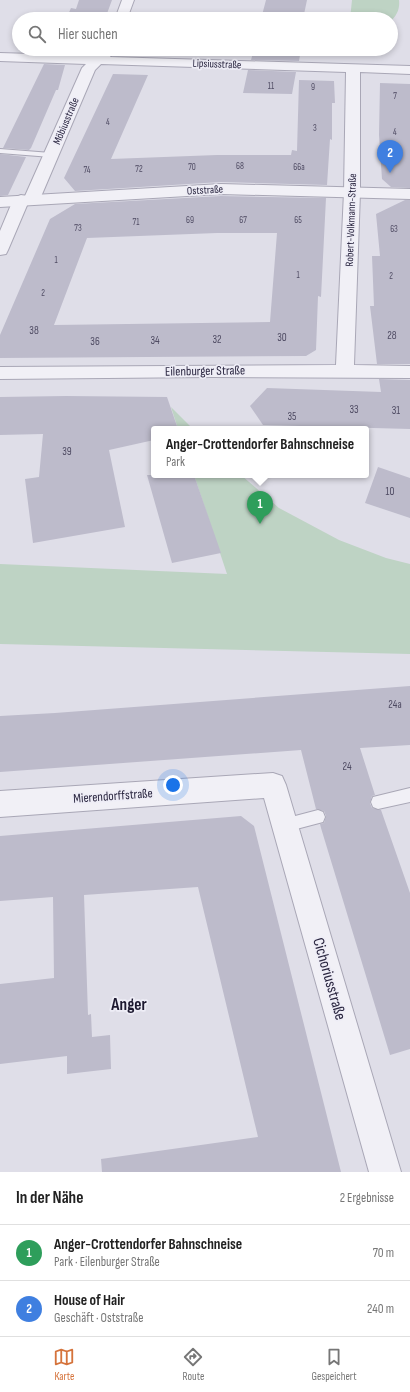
<!DOCTYPE html>
<html lang="de">
<head>
<meta charset="utf-8">
<style>
	:root { --surface:#fff; --page:#f2f2f2; --text:#222; --muted:#767676; --line:#e0e0e0; --accent:#d5733b }
	body { margin:0; font-family:"Sofia Sans Condensed",sans-serif; background:var(--page); color:var(--text) }
	.you { position:absolute; left:173px; top:785px; width:14px; height:14px; margin:-10px; border:3px solid #fff; border-radius:50%; background:#1a73e8; box-shadow:0 0 0 6px #1a73e833 }
	.badge { display:grid; place-items:center; width:26px; height:26px; border-radius:50%; background:var(--accent); color:#fff; font-size:13px; font-weight:700 }
	.pin { position:absolute; translate:-50% -33px; filter:drop-shadow(0 1px 2px #0008) }
	.pin::after { content:''; position:absolute; top:21px; width:14px; height:12px; background:inherit; clip-path:polygon(0 0,100% 0,50% 100%) }
	.popup { position:absolute; left:151px; top:426px; width:218px; height:52px; box-sizing:border-box; display:grid; place-content:center; border-radius:4px; background:var(--surface); filter:drop-shadow(0 1px 3px #0005); font-size:13px; white-space:nowrap; color:var(--muted) }
	.popup b { font-size:15px; color:var(--text) }
	.popup::after { content:''; position:absolute; left:50%; top:100%; margin-left:-8px; border:8px solid transparent; border-top-color:var(--surface) }
	.list { margin:0; padding:0; list-style:none }
	h2 { display:flex; justify-content:space-between; align-items:center; height:52px; margin:0; padding:0 16px; font-size:17px }
	h2 small { font-size:13px; font-weight:400; color:var(--muted) }
	.list li { display:grid; grid-template-columns:26px 1fr auto; gap:12px; align-items:center; box-sizing:border-box; height:56px; padding:0 16px; border-top:1px solid var(--line) }
	.list b { display:block; font-size:15px; white-space:nowrap }
	.list p { margin:0; font-size:13px; white-space:nowrap; color:var(--muted) }
	.list em { font-size:13px; font-style:normal; color:var(--muted) }
	.icon { flex:none; width:22px; height:22px; fill:none; stroke:currentColor; stroke-width:2; stroke-linecap:round; stroke-linejoin:round }
	.map { position:relative; flex:none; width:410px; height:1172px; overflow:hidden }
	.search { position:absolute; background:var(--surface); box-shadow:0 2px 6px #0003; left:12px; right:12px; top:12px; height:44px; display:flex; align-items:center; gap:10px; box-sizing:border-box; padding:0 14px; border-radius:22px; color:var(--muted); font-size:15px }
	.sheet { height:164px; background:var(--surface) }
	nav { display:flex; justify-content:space-around; align-items:center; box-sizing:border-box; height:56px; border-top:1px solid var(--line); background:var(--surface); font-size:11px; color:var(--muted) }
	nav a { display:grid; justify-items:center; gap:2px }
	nav .on { color:var(--accent) }
	.map>svg:first-child { display:block }
	.green { fill:#bed3c4 }
	.building { fill:#bdbbcb; fill-rule:evenodd }
	.lines { fill:none; stroke-linecap:round; stroke-linejoin:round }
	.service-casing { stroke:#a9a7b6; stroke-width:2 }
	.minor-casing { stroke:#a9a7b6; stroke-width:2 }
	.tertiary-casing { stroke:#a9a7b6; stroke-width:2 }
	.service { fill:#f1f0f6; fill-rule:evenodd }
	.minor { fill:#f1f0f6; fill-rule:evenodd }
	.tertiary { fill:#f1f0f6; fill-rule:evenodd }
	.labels { text-anchor:middle; dominant-baseline:central; stroke-width:3.5; stroke-linejoin:round; paint-order:stroke }
	.far-number-label { font-size:9px; fill:#4f4b63 }
	.far-street-label { font-size:11px; fill:#2a2640; stroke:#eeedf6 }
	.number-label { font-size:11px; fill:#4f4b63 }
	.street-label { font-size:13px; fill:#2a2640; stroke:#eeedf6 }
	.near-street-label { font-size:16px; fill:#2a2640; stroke:#eeedf6 }
	.near-neighbourhood-label { font-size:17px; font-weight:bold; fill:#1d1930; stroke:#eeedf6 }
</style>
</head>
<body>
<div class="map">
<svg width="410" height="1172" viewBox="0 0 410 1172">
	<rect width="100%" height="100%" fill="#dfdee8"/>
	<path class="green" d="M352,0H399C400,9 397,15 391,21V19H350Z
		M171,407L193,429H178Z
		M194,475H241L279,508L339,540L386,558L410,564V654L0,644V564L227,574Z"/>
	<path class="building" d="M79,0H112L105,19H66L71,8L76,9Z
		M266,0H307L303,19H261Z
		M51,49H92L90,53L69,52L68,54L49,53Z
		M254,49H301L299,61L251,60Z
		M44,64L65,65L58,90H56L31,148L29,150L3,148Z
		M248,70L296,72L292,94L243,93Z
		M113,74L148,75L111,159L217,155H291L292,150L297,151L299,80L334,81L335,103H332V140L330,139L327,185L221,182L75,191L64,178Z
		M380,83L410,84V188L391,187L382,179L379,135Z
		M0,154L26,157L8,195L0,196Z
		M221,196L326,198L321,297L318,296L316,350L306,356L0,358V335L50,219L75,204ZM217,233H277L270,322L54,325L87,238Z
		M405,200H410V364H377L370,306H374L372,256H380L376,214Z
		M379,379L410,380V429L263,425L250,406L267,388L381,392Z
		M66,396L167,397L178,429H154V440L109,450L125,527L33,543L25,479L39,477L43,434L0,435V397Z
		M378,467L410,478V518L365,503Z
		M147,475H194L221,553L172,563Z
		M410,686V745L360,748L375,795L372,796L370,803L372,808L381,810L410,893V1049L390,1055L321,828L320,824L324,823L326,816L324,811L316,809L301,750L0,772V716L55,713Z
		M241,816L254,826L341,1172H102L101,1159L258,1137L198,887L84,895L88,1015L91,1014L92,1037L110,1035L111,1069L67,1074V1056L0,1064V984L54,978L53,897L0,901V836Z"/>
	<g class="lines">
		<g class="service-casing">
			<path id="service" d="M0,149L51,153L55,155L51,157L0,153Z
				M410,788V802L378,809L373,807L371,802L373,797Z
				M318,810L323,812L325,817L323,822L285,832L280,830L278,825L280,820Z"/>
		</g>
		<g class="minor-casing">
			<path id="minor" d="M122,0H134L127,19H115Z
				M105,50L110,51L112,54L110,57L410,66V74L360,72V192L354,365L410,366V378L212,377L0,379V367L336,365L344,192L346,72L101,64L95,70L40,199L37,202L28,203L8,250L6,254L0,255V231L13,200L16,197L21,195L25,196L82,68L86,64L0,61V53L95,56L100,51Z
				M273,773L282,776L286,785L401,1172H369L264,798L0,817V791Z"/>
		</g>
		<g class="tertiary-casing">
			<path id="tertiary" d="M221,184L410,189V199L221,194L0,207V197Z"/>
		</g>
		<use href="#service" class="service"/>
		<use href="#minor" class="minor"/>
		<use href="#tertiary" class="tertiary"/>
	</g>
	<g class="labels">
		<g class="far-number-label">
			<text x="271" y="86">11</text>
			<text x="313" y="87">9</text>
			<text x="395" y="96">7</text>
			<text x="108" y="122">4</text>
			<text x="315" y="128">3</text>
			<text x="395" y="132">4</text>
			<text x="240" y="166">68</text>
			<text x="192" y="167">70</text>
			<text x="299" y="167">66a</text>
			<text x="139" y="169">72</text>
			<text x="87" y="170">74</text>
			<text x="190" y="220">69</text>
			<text x="243" y="220">67</text>
			<text x="298" y="220">65</text>
			<text x="136" y="222">71</text>
			<text x="78" y="228">73</text>
			<text x="394" y="229">63</text>
			<text x="56" y="260">1</text>
			<text x="298" y="275">1</text>
			<text x="391" y="276">2</text>
			<text x="43" y="293">2</text>
		</g>
		<g class="far-street-label">
			<text transform="translate(217 64) rotate(2)">Lipsiusstraße</text>
			<text transform="translate(66 121) rotate(-67)">Möbiusstraße</text>
			<text transform="translate(205 190) rotate(-3)">Oststraße</text>
			<text transform="translate(351 220) rotate(-88)">Robert-Volkmann-Straße</text>
		</g>
		<g class="number-label">
			<text x="34" y="330">38</text>
			<text x="392" y="335">28</text>
			<text x="282" y="337">30</text>
			<text x="217" y="339">32</text>
			<text x="155" y="340">34</text>
			<text x="95" y="341">36</text>
			<text x="354" y="409">33</text>
			<text x="396" y="410">31</text>
			<text x="292" y="416">35</text>
			<text x="67" y="451">39</text>
			<text x="390" y="491">10</text>
			<text x="395" y="704">24a</text>
			<text x="347" y="766">24</text>
		</g>
		<g class="street-label">
			<text transform="translate(205 371) rotate(-1)">Eilenburger Straße</text>
			<text transform="translate(113 796) rotate(-4)">Mierendorffstraße</text>
		</g>
		<g class="near-street-label">
			<text transform="translate(329 979) rotate(74)">Cichoriusstraße</text>
		</g>
		<g class="near-neighbourhood-label">
			<text x="129" y="1005">Anger</text>
		</g>
	</g>
</svg>
<div class="you"></div>
<div class="pin badge" style="left:260px;top:524px;background:#2e9e5b">1</div>
<div class="popup"><b>Anger-Crottendorfer Bahnschneise</b>Park</div>
<div class="pin badge" style="left:390px;top:173px;background:#3f7fe0">2</div>
<div class="search"><svg class="icon" aria-label="search" viewBox="0 0 24 24"><circle cx="10" cy="10" r="6"/><path d="M15 15l6 6"/></svg>Hier suchen</div>
</div>
<section class="sheet">
<h2>In der Nähe<small>2 Ergebnisse</small></h2>
<ul class="list">
<li><span class="badge" style="background:#2e9e5b">1</span><div><b>Anger-Crottendorfer Bahnschneise</b><p>Park · Eilenburger Straße</p></div><em>70 m</em></li>
<li><span class="badge" style="background:#3f7fe0">2</span><div><b>House of Hair</b><p>Geschäft · Oststraße</p></div><em>240 m</em></li>
</ul>
</section>
<nav>
<a class="on"><svg class="icon" aria-label="map" viewBox="0 0 24 24"><path d="M3 6l6-2 6 2 6-2v14l-6 2-6-2-6 2zM9 4v14M15 6v14"/></svg>Karte</a>
<a><svg class="icon" aria-label="directions" viewBox="0 0 24 24"><path d="M12 3l9 9-9 9-9-9zM9 14v-3h6M13 9l2 2-2 2"/></svg>Route</a>
<a><svg class="icon" aria-label="saved" viewBox="0 0 24 24"><path d="M7 4h10v16l-5-4-5 4z"/></svg>Gespeichert</a>
</nav>
</body>
</html>
